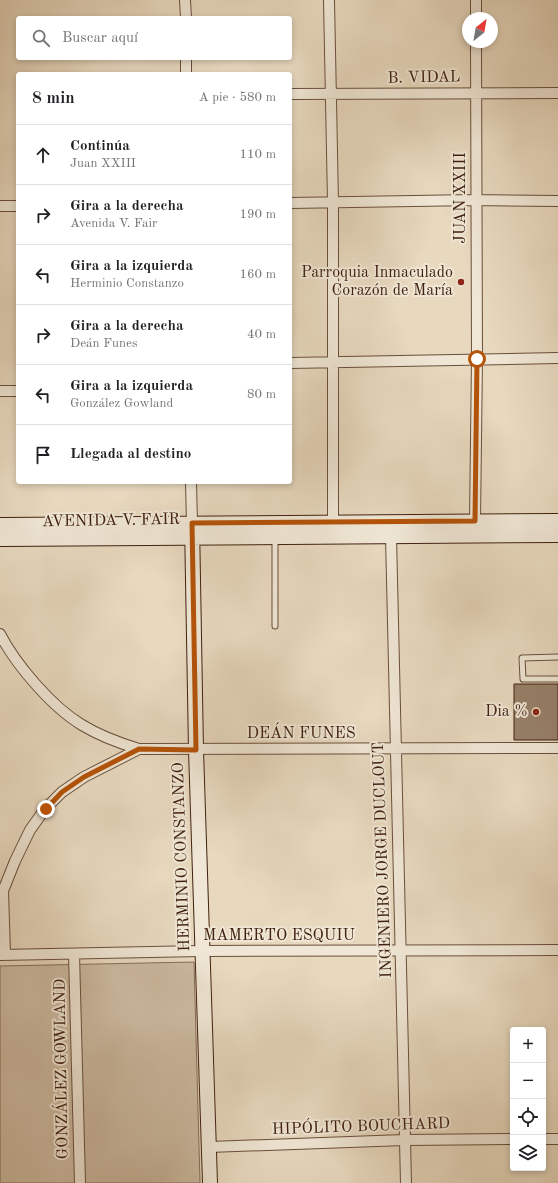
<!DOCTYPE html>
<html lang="es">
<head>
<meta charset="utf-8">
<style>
	:root { --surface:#fff; --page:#f6f6f6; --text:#202124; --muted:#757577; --line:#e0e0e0 }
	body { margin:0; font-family:"Old Standard TT",serif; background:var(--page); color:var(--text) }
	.controls { position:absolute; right:12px; bottom:12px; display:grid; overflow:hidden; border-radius:4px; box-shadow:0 2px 6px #0003 }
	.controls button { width:36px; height:36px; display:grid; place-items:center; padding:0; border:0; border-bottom:1px solid var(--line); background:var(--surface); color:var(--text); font:20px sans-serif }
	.compass { position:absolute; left:462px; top:12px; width:36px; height:36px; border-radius:50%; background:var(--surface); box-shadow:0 2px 6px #0003; rotate:31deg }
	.stop { position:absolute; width:12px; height:12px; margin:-9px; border:3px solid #b45309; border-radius:50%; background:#fff }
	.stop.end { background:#b45309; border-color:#fff; box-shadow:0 1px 4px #0008 }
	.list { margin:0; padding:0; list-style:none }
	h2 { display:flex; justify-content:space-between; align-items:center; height:52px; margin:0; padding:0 16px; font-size:17px }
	h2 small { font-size:13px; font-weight:400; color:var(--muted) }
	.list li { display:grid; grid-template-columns:26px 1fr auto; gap:12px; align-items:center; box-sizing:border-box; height:60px; padding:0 16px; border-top:1px solid var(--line) }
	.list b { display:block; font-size:15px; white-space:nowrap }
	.list p { margin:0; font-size:13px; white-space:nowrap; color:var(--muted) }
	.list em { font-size:13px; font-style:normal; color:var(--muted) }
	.icon { flex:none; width:22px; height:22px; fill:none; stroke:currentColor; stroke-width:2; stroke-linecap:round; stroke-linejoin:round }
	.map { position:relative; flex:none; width:558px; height:1183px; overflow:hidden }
	.search { position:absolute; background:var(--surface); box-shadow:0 2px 6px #0003; left:16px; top:16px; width:276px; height:44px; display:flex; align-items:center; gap:10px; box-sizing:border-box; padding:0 14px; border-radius:4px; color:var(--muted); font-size:15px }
	.panel { position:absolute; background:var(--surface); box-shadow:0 2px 6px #0003; left:16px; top:72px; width:276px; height:412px; border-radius:4px }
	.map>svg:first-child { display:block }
	.green { fill:#cbb9a0; stroke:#866d58 }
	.building { fill:#97806a; stroke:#40210f }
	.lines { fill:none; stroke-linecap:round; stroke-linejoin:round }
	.lane-casing { stroke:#6a4f3b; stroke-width:7 }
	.street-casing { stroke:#6a4f3b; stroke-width:12 }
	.secondary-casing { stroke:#40210f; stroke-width:16 }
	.lane { stroke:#efe6d5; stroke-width:5 }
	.street { stroke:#efe6d5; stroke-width:10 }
	.secondary { stroke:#efe6d5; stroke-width:14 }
	.route { stroke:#b45309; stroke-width:5 }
	.poi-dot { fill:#8f2418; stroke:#efe6d5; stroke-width:1.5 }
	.labels { text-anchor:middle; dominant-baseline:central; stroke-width:4; stroke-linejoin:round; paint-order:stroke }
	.street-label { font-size:16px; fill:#40210f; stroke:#efe6d5 }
	.poi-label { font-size:16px; fill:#40210f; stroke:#efe6d5; text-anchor:end }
</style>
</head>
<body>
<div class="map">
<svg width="558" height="1183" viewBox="0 0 558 1183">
	<rect width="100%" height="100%" fill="#e7d8be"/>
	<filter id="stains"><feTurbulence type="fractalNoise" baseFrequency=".005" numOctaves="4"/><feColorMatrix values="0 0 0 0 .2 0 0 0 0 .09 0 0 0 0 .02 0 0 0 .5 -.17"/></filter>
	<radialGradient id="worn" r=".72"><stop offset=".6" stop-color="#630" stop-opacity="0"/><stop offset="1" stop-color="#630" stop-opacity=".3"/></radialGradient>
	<path class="green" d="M194,962L200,1183H0V966Z"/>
	<path class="building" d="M514,684H558V740H514Z"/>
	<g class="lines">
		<g class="lane-casing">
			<path id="lane" d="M275,626V538
				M558,657L522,658L523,679H558"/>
		</g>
		<g class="street-casing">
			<path id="street" d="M185,0L186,18
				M329,0L333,202V523
				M476,0V18
				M186,58V74
				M290,94L558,93
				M290,203L475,200L558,201
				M0,206H18
				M290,363L558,358
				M0,391H18
				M191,482L192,523
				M475,521L477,359L476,42
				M391,536L406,1183
				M0,634C16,665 52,707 82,725C100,736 119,743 139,749L558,748
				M74,954L80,1183
				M0,955L201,951L558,950
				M5,955L3,891L15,861L30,830L45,809L62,792L84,777L139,749
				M543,1139H558
				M209,1147L404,1140L513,1139"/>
		</g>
		<g class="secondary-casing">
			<path id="secondary" d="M192,523L196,750L210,1183
				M0,525L558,521
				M0,539L558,535"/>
		</g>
		<use href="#lane" class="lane"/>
		<use href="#street" class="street"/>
		<use href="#secondary" class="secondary"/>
	</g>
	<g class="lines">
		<path class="route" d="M46,809L62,792L84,777L139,749L196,750L192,523L475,521L477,359"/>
	</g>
	<g class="poi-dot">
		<circle cx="461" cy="282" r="4"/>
		<circle cx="536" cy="712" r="4"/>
	</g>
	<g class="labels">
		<g class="street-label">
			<text transform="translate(424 78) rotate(-1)">B. VIDAL</text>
			<text transform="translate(461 198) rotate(-90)">JUAN XXIII</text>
			<text transform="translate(111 521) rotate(-1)">AVENIDA V. FAIR</text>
			<text x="301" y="734">DEÁN FUNES</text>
			<text transform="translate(182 857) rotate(-92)">HERMINIO CONSTANZO</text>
			<text transform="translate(383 860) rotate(-92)">INGENIERO JORGE DUCLOUT</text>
			<text x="279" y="936">MAMERTO ESQUIU</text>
			<text transform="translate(62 1069) rotate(-91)">GONZÁLEZ GOWLAND</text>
			<text transform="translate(361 1127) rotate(-2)">HIPÓLITO BOUCHARD</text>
		</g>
		<g class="poi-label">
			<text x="453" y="273">Parroquia Inmaculado<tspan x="453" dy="18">Corazón de María</tspan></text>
			<text x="528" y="712">Dia %</text>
		</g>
	</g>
	<rect width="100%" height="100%" filter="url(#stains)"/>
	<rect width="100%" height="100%" fill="url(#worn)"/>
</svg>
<div class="controls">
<button>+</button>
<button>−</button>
<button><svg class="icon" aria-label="locate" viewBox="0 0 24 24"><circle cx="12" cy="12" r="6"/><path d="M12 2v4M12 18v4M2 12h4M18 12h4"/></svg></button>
<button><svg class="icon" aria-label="layers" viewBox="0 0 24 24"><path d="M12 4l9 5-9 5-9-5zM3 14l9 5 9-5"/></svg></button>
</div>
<svg class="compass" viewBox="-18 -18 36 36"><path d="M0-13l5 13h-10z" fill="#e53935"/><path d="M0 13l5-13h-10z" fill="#757577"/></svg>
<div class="stop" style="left:477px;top:359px"></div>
<div class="stop end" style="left:46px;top:809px"></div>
<div class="search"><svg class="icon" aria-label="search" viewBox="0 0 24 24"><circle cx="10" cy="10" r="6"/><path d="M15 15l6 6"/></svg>Buscar aquí</div>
<section class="panel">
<h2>8 min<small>A pie · 580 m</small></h2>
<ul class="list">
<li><svg class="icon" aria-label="ahead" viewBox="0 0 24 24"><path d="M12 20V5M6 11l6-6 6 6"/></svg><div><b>Continúa</b><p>Juan XXIII</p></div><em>110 m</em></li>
<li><svg class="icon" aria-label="right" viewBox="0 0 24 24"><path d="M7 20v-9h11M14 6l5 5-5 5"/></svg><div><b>Gira a la derecha</b><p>Avenida V. Fair</p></div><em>190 m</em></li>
<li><svg class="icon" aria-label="left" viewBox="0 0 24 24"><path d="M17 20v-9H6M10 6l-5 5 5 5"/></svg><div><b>Gira a la izquierda</b><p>Herminio Constanzo</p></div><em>160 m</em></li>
<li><svg class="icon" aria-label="right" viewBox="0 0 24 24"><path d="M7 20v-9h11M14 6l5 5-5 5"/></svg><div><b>Gira a la derecha</b><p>Deán Funes</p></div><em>40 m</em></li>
<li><svg class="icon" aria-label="left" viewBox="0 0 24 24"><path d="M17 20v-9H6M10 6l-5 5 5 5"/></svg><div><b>Gira a la izquierda</b><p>González Gowland</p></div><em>80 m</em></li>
<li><svg class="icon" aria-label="arrive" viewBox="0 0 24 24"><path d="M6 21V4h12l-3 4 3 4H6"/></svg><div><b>Llegada al destino</b></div></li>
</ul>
</section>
</div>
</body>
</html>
